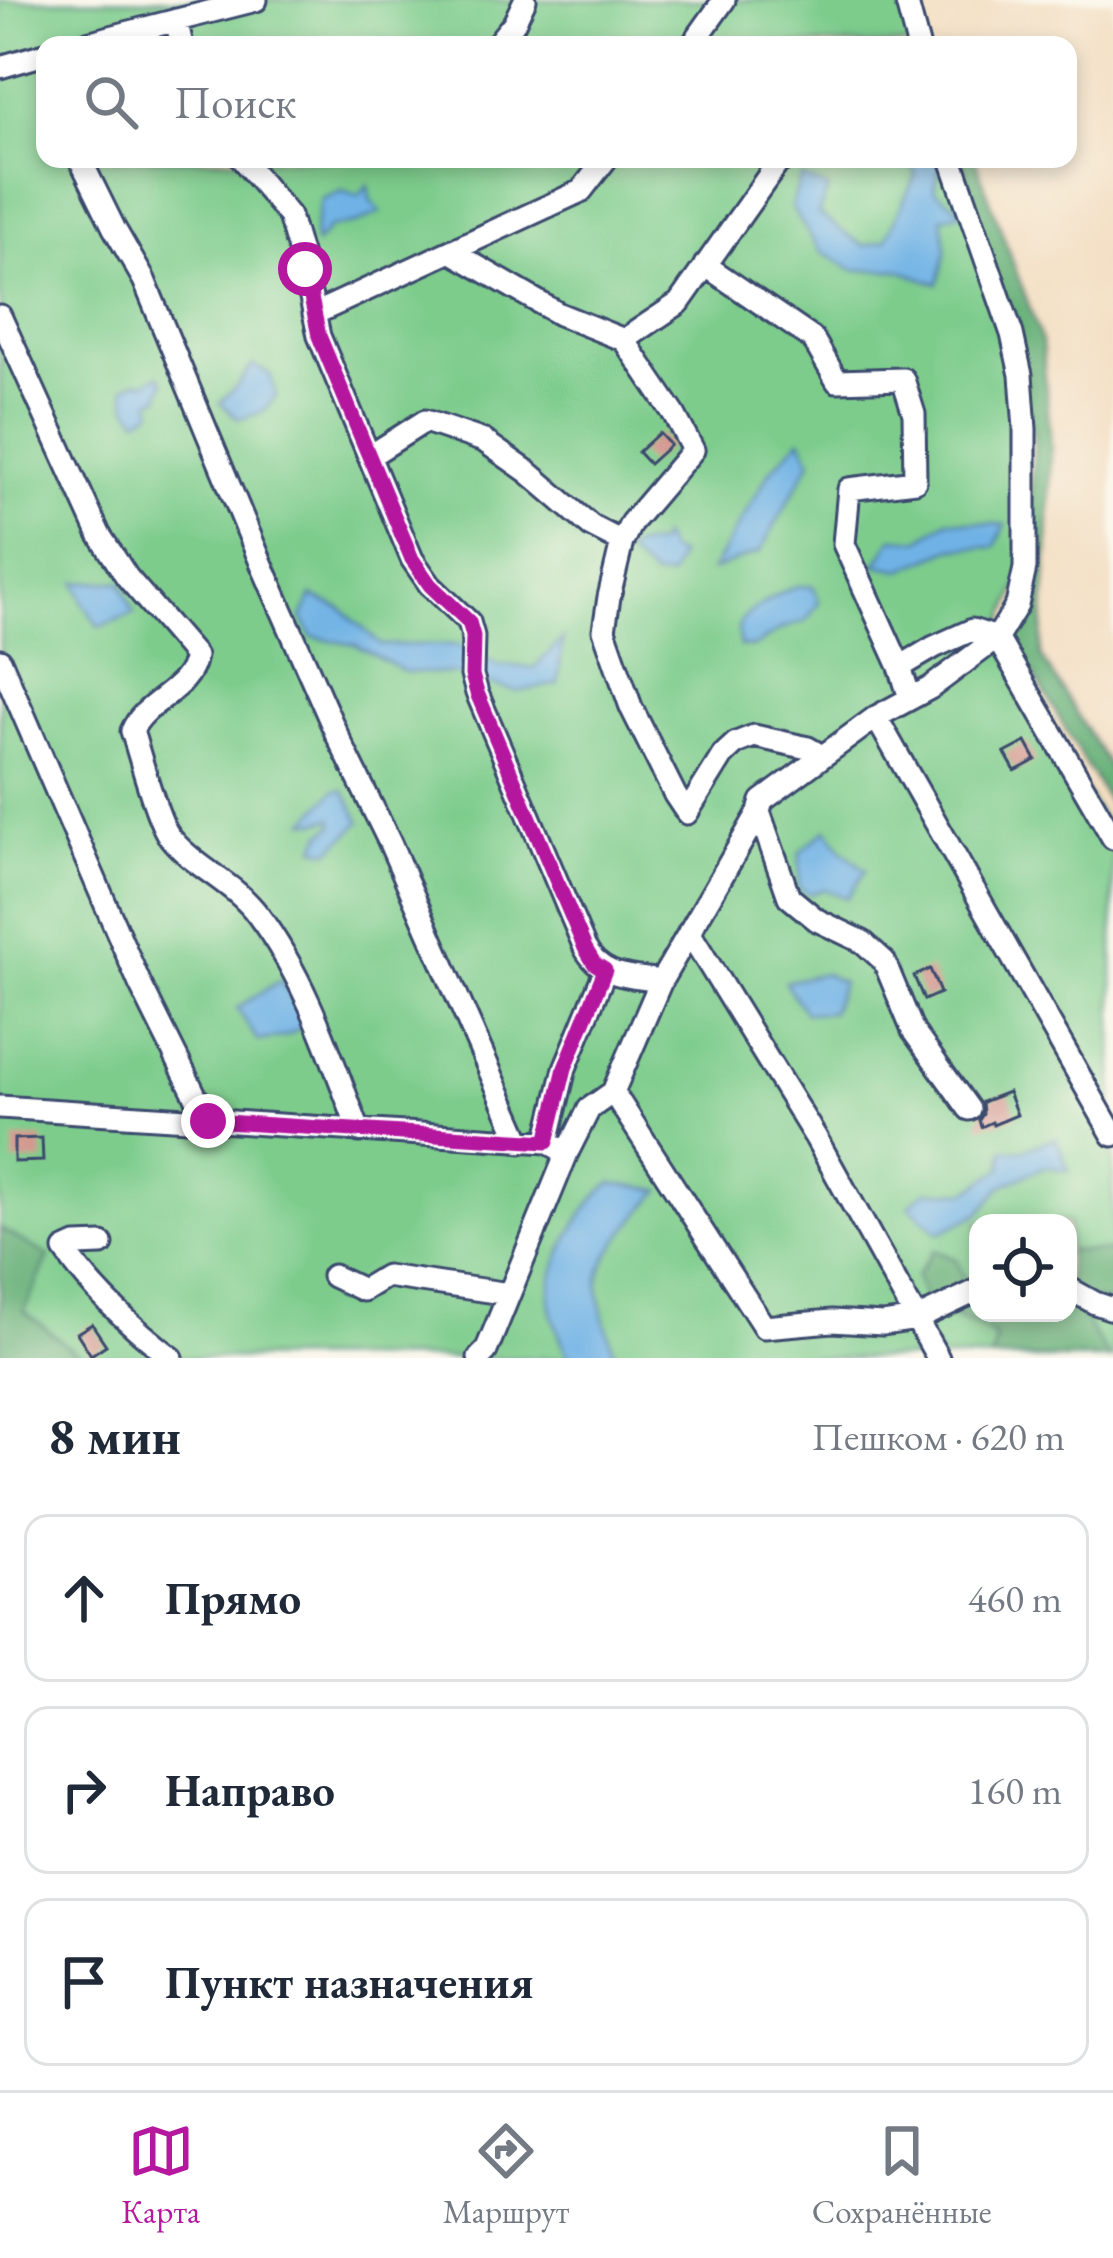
<!DOCTYPE html>
<html lang="ru">
<head>
<meta charset="utf-8">
<style>
	:root { --surface:#fff; --page:#f6f6f7; --text:#1f2937; --muted:#747a83; --line:#e0e1e3; --accent:#b5179e }
	body { margin:0; font-family:"EB Garamond",serif; background:var(--page); color:var(--text) }
	.controls { position:absolute; right:36px; bottom:36px; display:grid; overflow:hidden; border-radius:24px; box-shadow:0 6px 18px #0003 }
	.controls button { width:108px; height:108px; display:grid; place-items:center; padding:0; border:0; border-bottom:3px solid var(--line); background:var(--surface); color:var(--text); font:60px sans-serif }
	.stop { position:absolute; width:36px; height:36px; margin:-27px; border:9px solid #b5179e; border-radius:50%; background:#fff }
	.stop.end { background:#b5179e; border-color:#fff; box-shadow:0 3px 12px #0008 }
	.list { margin:0; padding:0; list-style:none }
	h2 { display:flex; justify-content:space-between; align-items:center; height:156px; margin:0; padding:0 48px; font-size:51px }
	h2 small { font-size:39px; font-weight:400; color:var(--muted) }
	.list li { display:grid; grid-template-columns:78px 1fr auto; gap:36px; align-items:center; box-sizing:border-box; height:168px; margin:0 24px 24px; padding:0 24px; border:3px solid var(--line); border-radius:24px }
	.list b { display:block; font-size:45px; white-space:nowrap }
	.list em { font-size:39px; font-style:normal; color:var(--muted) }
	.icon { flex:none; width:66px; height:66px; fill:none; stroke:currentColor; stroke-width:2; stroke-linecap:round; stroke-linejoin:round }
	.map { position:relative; flex:none; width:1113px; height:1358px; overflow:hidden }
	.search { position:absolute; background:var(--surface); box-shadow:0 6px 18px #0003; left:36px; right:36px; top:36px; height:132px; display:flex; align-items:center; gap:30px; box-sizing:border-box; padding:0 42px; border-radius:24px; color:var(--muted); font-size:45px }
	.sheet { height:732px; background:var(--surface) }
	nav { display:flex; justify-content:space-around; align-items:center; box-sizing:border-box; height:168px; border-top:3px solid var(--line); background:var(--surface); font-size:33px; color:var(--muted) }
	nav a { display:grid; justify-items:center; gap:6px }
	nav .on { color:var(--accent) }
	.map>svg:first-child { display:block }
	.green { fill:#7dcc8c; stroke:#4c7e75; stroke-width:3; fill-rule:evenodd }
	.forest { fill:#66b078; stroke:#40706b; stroke-width:3 }
	.water { fill:#70b2e5; stroke:#4670a2; stroke-width:3 }
	.building { fill:#d2958d }
	.lines { fill:none; stroke-linecap:round; stroke-linejoin:round }
	.minor-casing { stroke:#3b496d; stroke-width:27 }
	.minor { stroke:#fff; stroke-width:21 }
	.route { stroke:#b5179e; stroke-width:15 }
</style>
</head>
<body>
<div class="map">
<svg width="1113" height="1358" viewBox="0 0 1113 1358">
	<rect width="100%" height="100%" fill="#fbf7ec"/>
	<filter id="ink" filterUnits="userSpaceOnUse"><feTurbulence type="fractalNoise" baseFrequency=".00833" numOctaves="2"/><feDisplacementMap in="SourceGraphic" scale="24" xChannelSelector="R" yChannelSelector="G"/><feConvolveMatrix kernelMatrix="1 2 1 2 8 2 1 2 1" color-interpolation-filters="sRGB"/></filter>
	<filter id="wash" filterUnits="userSpaceOnUse"><feTurbulence type="fractalNoise" baseFrequency=".004" numOctaves="4" result="noise"/><feDisplacementMap in="SourceGraphic" scale="48" xChannelSelector="R" yChannelSelector="G"/><feGaussianBlur stdDeviation="2.7" result="paint"/><feColorMatrix in="noise" values="0 0 0 0 0 0 0 0 0 0 0 0 0 0 0 0 0 1.4 0 .05"/><feComposite in="paint" operator="in"/></filter>
	<g filter="url(#wash)">
		<rect width="100%" height="100%" fill="#f3dec2"/>
		<path class="green" d="M0,0H906L918,45H45V159H951L1012,334L1025,568L997,638L1113,838V1103L1099,1110L1113,1135V1358H82L24,1311L49,1256L0,1229ZM978,1223H1068V1313H978Z"/>
		<path class="forest" d="M961,159H975L1042,342L1051,445L1048,554L1041,656L1113,774V811L1015,642L1026,610L1034,439Z
			M0,1229L49,1256L24,1311L82,1358H0Z
			M934,1250L956,1259L968,1286L978,1292V1313H1068V1251H1109L1113,1257V1302L1070,1297L1109,1358H992L996,1337L972,1324L926,1305L916,1276Z"/>
		<path class="water" d="M907,159H939L941,163L934,190L963,211L942,218L946,251L938,284L899,270H854L821,252L791,207L801,177L828,189L818,214L864,246L886,240L916,174Z
			M368,185L370,200L381,212L356,224L330,227L316,244C311,230 320,214 321,199L342,191L359,196Z
			M253,365L270,374L276,396L263,412L239,419L220,403L238,385Z
			M159,375L164,382L160,397L151,400L153,411L139,419L128,407L125,387L137,381L144,383Z
			M801,439L811,461L760,552L712,570L771,470Z
			M948,520L1005,525L995,547L953,548L901,570L876,565L893,538L919,540Z
			M661,537L670,552L679,555L670,577H653L627,554L632,547L658,544Z
			M76,582H121L134,613L99,627L84,604Z
			M798,586L813,587L819,602L806,621L781,629L754,647L740,646C739,638 737,633 739,625C744,613 785,589 798,586Z
			M312,596L342,609L381,645H458L497,665L534,668L563,639L558,684L517,692L456,674L405,672L356,645L312,637L302,618Z
			M344,790L361,822L330,851L315,848L322,834L334,825L333,818L319,822L306,821L335,791Z
			M827,829L843,852L866,870L847,898L824,889L810,894L799,888L800,852Z
			M824,973L842,983L831,1012L805,1013L785,982Z
			M281,980L309,1024L286,1036L258,1041L237,1008Z
			M1056,1138L1069,1171L1046,1166L1002,1186L980,1213L939,1233L909,1205L926,1191L967,1192L1002,1168L1004,1150H1022Z
			M612,1183L661,1190C642,1211 608,1247 600,1274C594,1294 610,1337 616,1358H570C561,1340 550,1316 550,1296C550,1264 585,1199 612,1183Z"/>
		<g id="blocks">
			<path class="building" d="M659,433L670,445L649,464L638,452Z
				M1026,742L1036,760L1015,771L1005,753Z
				M930,969L940,993L924,1000L914,976Z
				M1008,1092L1017,1115L993,1125L992,1122L981,1127L979,1120L983,1114L982,1102Z
				M42,1138L43,1161L14,1162V1139Z
				M92,1324L106,1345L91,1355L77,1333Z"/>
		</g>
	</g>
	<g filter="url(#ink)">
		<use href="#blocks" fill-opacity="0" stroke="#3b496d" stroke-width="3"/>
		<g class="lines">
			<g class="minor-casing">
				<path id="minor" d="M906,0L918,45
					M176,20L182,45
					M79,45L256,0
					M496,45L514,23L525,0
					M692,45L724,0
					M0,67L45,54
					M80,159L114,228L144,280L262,565L336,733L390,843L521,1142
					M242,159L289,216L305,270L319,336L412,559L430,585L469,622L473,636L472,675L477,693L585,948C602,978 630,976 661,981
					M452,252L559,314L624,340L674,414L693,450L631,523L622,542L609,597L604,630L631,707L675,795L687,813L723,755L736,743L754,736L808,748L822,756
					M705,265L813,339L837,381L903,379L914,414L915,481L849,489L844,544L900,667L910,698
					M314,314L581,191L606,159
					M0,316L99,534L127,577L195,656C189,692 145,700 132,731C140,755 156,818 169,836C193,867 235,883 258,915C306,979 331,1057 359,1131
					M624,340L679,303L777,164L784,159
					M370,456L425,421L484,441L528,472L591,526L622,542
					M0,660L140,984L208,1121
					M900,667L934,647L972,630L997,638L1113,838
					M876,717L1113,1135
					M759,812L789,897L817,920L863,942L884,961L913,1031L969,1109
					M689,932L816,1138L938,1358
					M613,1092L764,1327L832,1321L883,1324L917,1319L978,1290
					M0,1107L547,1142L567,1153
					M547,1142L565,1068L605,971
					M102,1244L76,1245L65,1250C92,1291 133,1328 172,1358
					M333,1276L363,1290L386,1276L509,1294
					M1068,1288L1095,1303L1113,1309
					M479,1358L486,1351L567,1153L589,1109L613,1092L661,981L759,812L762,801L876,717L930,688L997,638L1017,605L1025,568V429L1021,375L1012,334L951,159"/>
			</g>
			<use href="#minor" class="minor"/>
		</g>
	</g>
	<g class="lines" filter="url(#ink)">
		<path class="route" d="M208,1121L547,1142L565,1068L605,970L594,963L585,948L477,693L472,675L473,636L469,622L430,585L412,559L319,336L305,269"/>
	</g>
</svg>
<div class="controls">
<button><svg class="icon" aria-label="locate" viewBox="0 0 24 24"><circle cx="12" cy="12" r="6"/><path d="M12 2v4M12 18v4M2 12h4M18 12h4"/></svg></button>
</div>
<div class="stop" style="left:305px;top:269px"></div>
<div class="stop end" style="left:208px;top:1121px"></div>
<div class="search"><svg class="icon" aria-label="search" viewBox="0 0 24 24"><circle cx="10" cy="10" r="6"/><path d="M15 15l6 6"/></svg>Поиск</div>
</div>
<section class="sheet">
<h2>8 мин<small>Пешком · 620 m</small></h2>
<ul class="list">
<li><svg class="icon" aria-label="ahead" viewBox="0 0 24 24"><path d="M12 20V5M6 11l6-6 6 6"/></svg><div><b>Прямо</b></div><em>460 m</em></li>
<li><svg class="icon" aria-label="right" viewBox="0 0 24 24"><path d="M7 20v-9h11M14 6l5 5-5 5"/></svg><div><b>Направо</b></div><em>160 m</em></li>
<li><svg class="icon" aria-label="arrive" viewBox="0 0 24 24"><path d="M6 21V4h12l-3 4 3 4H6"/></svg><div><b>Пункт назначения</b></div></li>
</ul>
</section>
<nav>
<a class="on"><svg class="icon" aria-label="map" viewBox="0 0 24 24"><path d="M3 6l6-2 6 2 6-2v14l-6 2-6-2-6 2zM9 4v14M15 6v14"/></svg>Карта</a>
<a><svg class="icon" aria-label="directions" viewBox="0 0 24 24"><path d="M12 3l9 9-9 9-9-9zM9 14v-3h6M13 9l2 2-2 2"/></svg>Маршрут</a>
<a><svg class="icon" aria-label="saved" viewBox="0 0 24 24"><path d="M7 4h10v16l-5-4-5 4z"/></svg>Сохранённые</a>
</nav>
</body>
</html>
